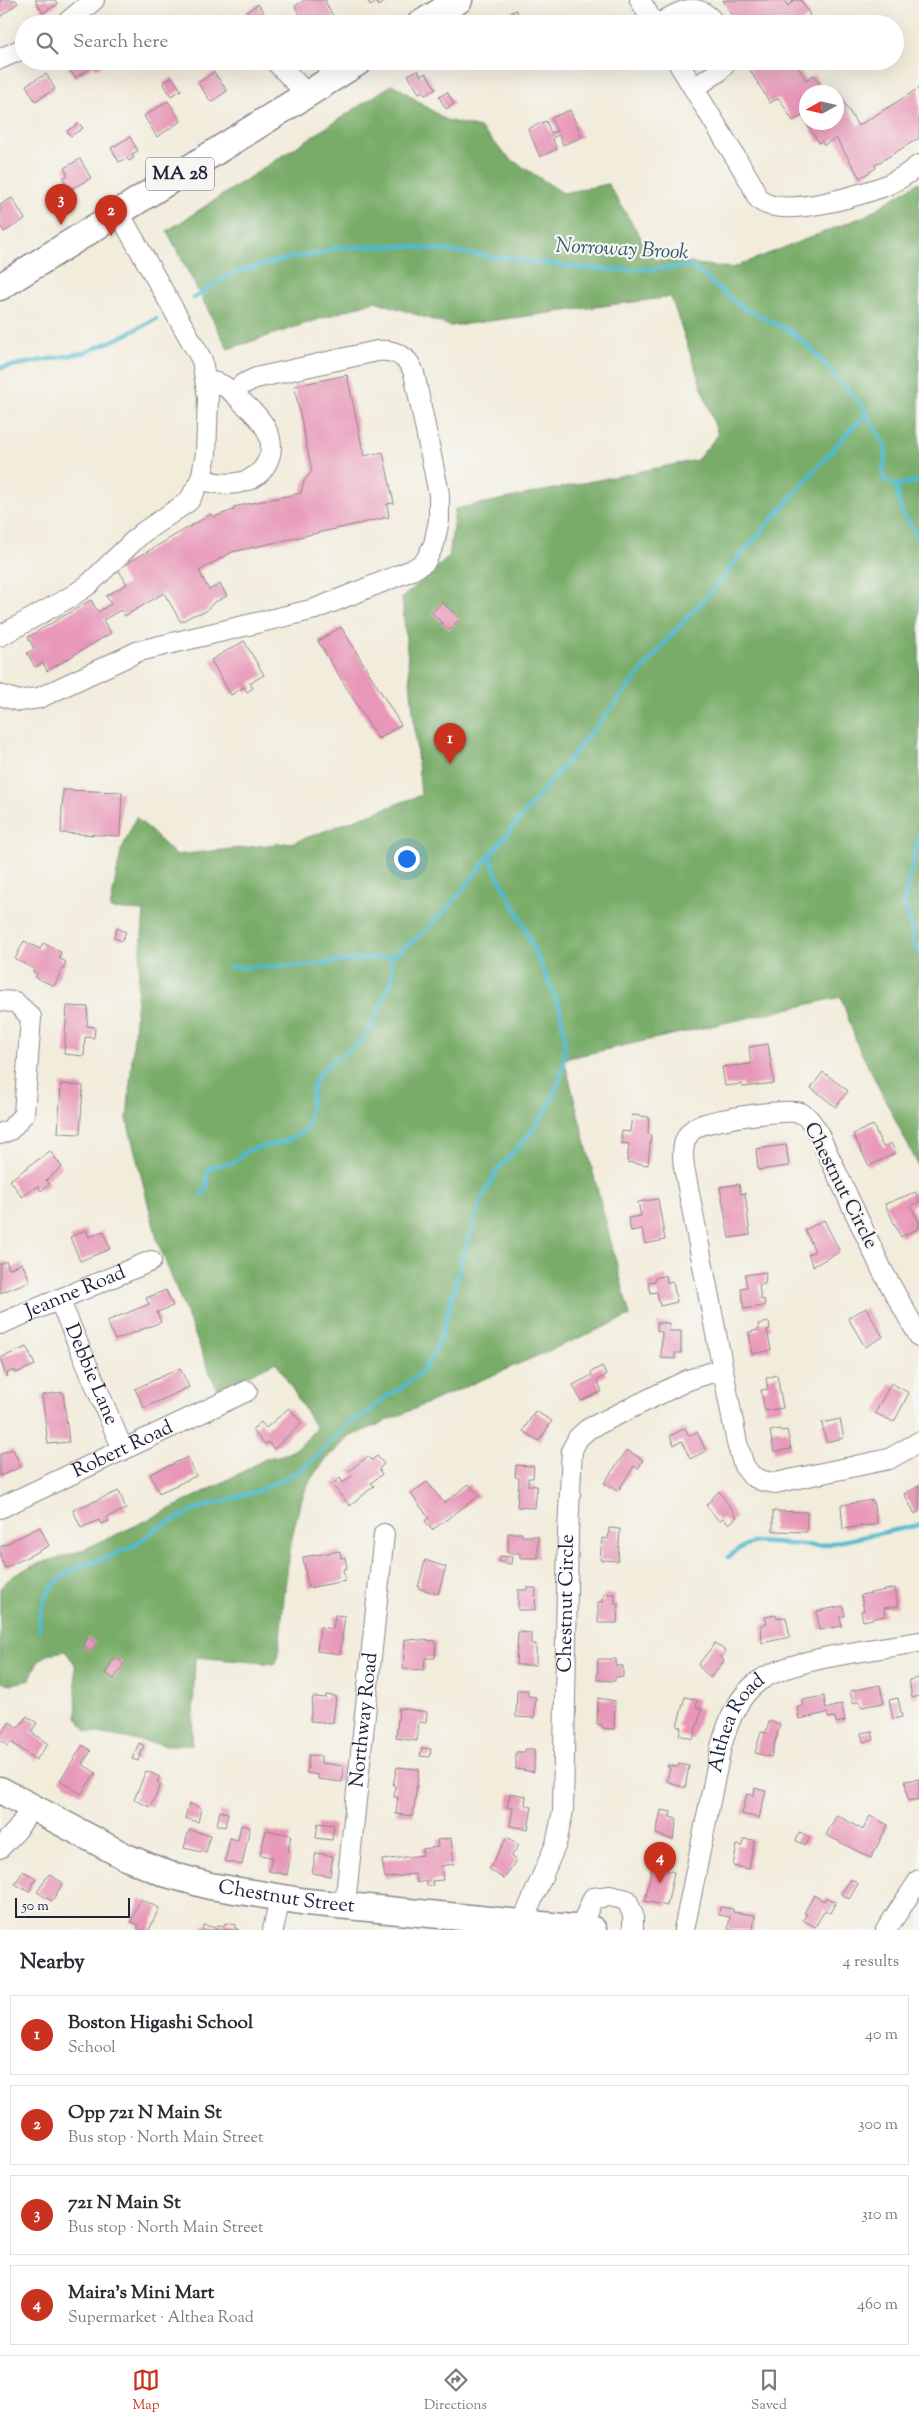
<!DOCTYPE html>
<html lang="en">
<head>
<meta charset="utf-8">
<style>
	:root { --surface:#fff; --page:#f7f7f7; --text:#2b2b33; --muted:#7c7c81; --line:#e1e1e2; --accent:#c8321e }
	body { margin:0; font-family:"Sorts Mill Goudy",serif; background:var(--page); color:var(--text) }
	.compass { position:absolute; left:799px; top:85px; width:45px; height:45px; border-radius:50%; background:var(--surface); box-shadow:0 5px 20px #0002; rotate:262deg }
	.scale { position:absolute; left:15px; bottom:12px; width:115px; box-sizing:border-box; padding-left:5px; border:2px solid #22223b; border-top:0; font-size:14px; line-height:18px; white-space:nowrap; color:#22223b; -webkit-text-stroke:4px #f6f6f2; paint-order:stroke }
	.you { position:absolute; left:406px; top:858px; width:18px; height:18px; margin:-12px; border:4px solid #fff; border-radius:50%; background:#1a73e8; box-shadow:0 0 0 8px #1a73e833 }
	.badge { display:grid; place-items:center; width:32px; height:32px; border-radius:50%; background:var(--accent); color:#fff; font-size:16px; font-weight:700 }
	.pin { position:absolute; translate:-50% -41px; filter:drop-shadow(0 1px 2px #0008) }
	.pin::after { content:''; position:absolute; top:26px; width:18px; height:15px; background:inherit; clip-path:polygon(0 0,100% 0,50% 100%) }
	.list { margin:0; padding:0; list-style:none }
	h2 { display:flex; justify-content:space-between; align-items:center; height:65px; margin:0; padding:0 20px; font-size:21px }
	h2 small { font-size:16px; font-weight:400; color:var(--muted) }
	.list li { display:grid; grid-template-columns:32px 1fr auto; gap:15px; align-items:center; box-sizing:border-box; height:80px; margin:0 10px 10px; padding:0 10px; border:1px solid var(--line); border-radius:0px }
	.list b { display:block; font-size:19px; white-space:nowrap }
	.list p { margin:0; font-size:16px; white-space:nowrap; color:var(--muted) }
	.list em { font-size:16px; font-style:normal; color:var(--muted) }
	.icon { flex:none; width:28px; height:28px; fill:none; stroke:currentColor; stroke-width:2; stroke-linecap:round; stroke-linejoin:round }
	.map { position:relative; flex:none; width:919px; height:1930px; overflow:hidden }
	.search { position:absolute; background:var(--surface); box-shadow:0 5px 20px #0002; left:15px; right:15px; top:15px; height:55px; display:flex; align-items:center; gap:12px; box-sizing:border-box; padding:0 18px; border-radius:28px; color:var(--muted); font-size:19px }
	.sheet { height:425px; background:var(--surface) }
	nav { display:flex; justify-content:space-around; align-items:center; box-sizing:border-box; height:70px; border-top:1px solid var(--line); background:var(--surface); font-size:14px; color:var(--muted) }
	nav a { display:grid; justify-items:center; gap:2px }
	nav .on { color:var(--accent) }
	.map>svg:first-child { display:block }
	.forest { fill:#78ac68; stroke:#4d6752 }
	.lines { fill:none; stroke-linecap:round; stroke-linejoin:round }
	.stream { stroke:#50b9cd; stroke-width:4.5 }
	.building { fill:#e897b8 }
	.minor-casing { stroke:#8a878b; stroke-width:22 }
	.major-casing { stroke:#8a878b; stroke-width:29 }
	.minor { stroke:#fff; stroke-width:20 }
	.major { stroke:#fff; stroke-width:26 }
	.labels { text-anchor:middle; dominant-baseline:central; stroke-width:4.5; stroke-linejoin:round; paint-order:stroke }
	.shield { fill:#f6f6f2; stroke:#626272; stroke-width:1 }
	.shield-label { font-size:19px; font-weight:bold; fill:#22223b }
	.street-label { font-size:20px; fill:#22223b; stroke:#f6f6f2 }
	.water-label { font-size:21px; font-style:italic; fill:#32576e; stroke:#f6f6f2 }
</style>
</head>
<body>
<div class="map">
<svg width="919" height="1930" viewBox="0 0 919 1930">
	<rect width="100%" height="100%" fill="#f6f6f2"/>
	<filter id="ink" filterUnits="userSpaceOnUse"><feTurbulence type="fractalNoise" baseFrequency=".02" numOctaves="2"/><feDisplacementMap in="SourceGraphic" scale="10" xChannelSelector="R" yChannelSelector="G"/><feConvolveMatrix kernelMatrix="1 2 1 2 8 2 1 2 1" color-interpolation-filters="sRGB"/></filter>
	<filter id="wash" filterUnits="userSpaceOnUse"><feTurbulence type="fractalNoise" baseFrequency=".0096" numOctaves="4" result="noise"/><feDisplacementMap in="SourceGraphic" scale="20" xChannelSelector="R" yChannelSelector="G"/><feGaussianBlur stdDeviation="1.12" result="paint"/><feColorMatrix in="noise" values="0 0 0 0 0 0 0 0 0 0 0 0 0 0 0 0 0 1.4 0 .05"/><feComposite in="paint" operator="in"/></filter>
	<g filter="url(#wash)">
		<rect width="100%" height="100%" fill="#f2ecdb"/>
		<path class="forest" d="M393,84L446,120L480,128L509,158L563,193L608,184L654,259L732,268L865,216L919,182V1167L857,1044L841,997L564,1059L630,1316L349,1437C337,1449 323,1461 313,1476C287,1515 284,1610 278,1658L275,1664L195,1657L192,1745H166L86,1731L77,1717L75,1664L65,1651C44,1654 36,1659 30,1680L12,1684L0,1682V1588C24,1561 59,1561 89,1547C149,1520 209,1491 267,1458C293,1454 299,1449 316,1428L276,1362L217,1390L158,1243L127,1120L144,911L110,909L121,851L136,817L176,855L295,842L421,795L402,598L449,557L455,509L697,460L718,435L671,297L451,326L375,301L228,349L167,231Z"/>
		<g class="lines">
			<path class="stream" d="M194,298L226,277L243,270L294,257L317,254L339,247L407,246L582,268L623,270L693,267L740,306L792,332L813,351L862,406L886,448V458L882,473L885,480L896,485L919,481
				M0,368L83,353L121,337L156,319
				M896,485L901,511L914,530L919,545
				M919,834L904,903L912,928L913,941L919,954
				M230,967L298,966L392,956
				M201,1195L207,1188V1176L210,1167L233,1163L248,1150L287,1141L307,1129L314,1081L328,1064L360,1042L369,1030L376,1018L387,989L392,982V956C433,931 461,892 490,855
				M728,1557L745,1545L756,1542L819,1546L919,1525
				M39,1630L41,1609L49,1590L63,1576L78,1567L109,1557L137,1544L157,1528L199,1508L258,1491L299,1471L316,1457L350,1422L366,1414L385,1397L401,1388L422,1371L432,1357L441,1337L463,1256L482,1199L497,1170L528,1136L548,1108L560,1080L564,1059L565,1041L560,1008L518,913L494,869L490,855L678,627L713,590L740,556L850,430L867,415"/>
		</g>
		<g id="blocks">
			<path class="building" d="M0,0H16L18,3L0,17Z
				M35,0H55L58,4L43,13Z
				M305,0H326V4L338,24H306L303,18L301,19L295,6Z
				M368,0H385L386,1L379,6L376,2L371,6Z
				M723,0H784L788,6L794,0H801L810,15L802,21L803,24H738Z
				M258,4L271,24H232L246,15L245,13Z
				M516,10L520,17L523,15L528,24H503L500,19Z
				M67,61H102L104,64L96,69L94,66L75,78L65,63Z
				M747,61H794L806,80L814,75L825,92H806V122H836L838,92L858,126L919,88V138L875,165L876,168L860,178L836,138L824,145L822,141L819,143L802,116L793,121L779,98L770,103L745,62Z
				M418,70L421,76L426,73L436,89L425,95L423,91L419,93L408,75Z
				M214,72L227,91L211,102L198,83Z
				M46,74L55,89L35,101L26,85Z
				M172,77L181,90L171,96L163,83Z
				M447,92L454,104L446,109L439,97Z
				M168,101L181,121L157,137L144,116Z
				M570,110L582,137L563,145L559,135L552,138L557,149L540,157L528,129L546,121L551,133L557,131L551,118Z
				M79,123L83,128L71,136L67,131Z
				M130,137L138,151L132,154L134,158L129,161L127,158L119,162L111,148Z
				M80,159L91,178L69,190L63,178L68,175L64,168Z
				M12,198L25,219L4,232L0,225V205Z
				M347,375L364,456L383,452L394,503L387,504L389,517L232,552L199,571L209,590L220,584L227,596L213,603L205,612L193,615L181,622L164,593L125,616L121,610L103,620L111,633L47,671L43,663L35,667L27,653L34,649L28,637L91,600L98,612L111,604L106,596L127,584L118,569L211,514L213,517L234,510L233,507L301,493L304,481L312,471L294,386Z
				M442,602L460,619L449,630L432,613Z
				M341,627L401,725L378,739L318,641Z
				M244,641L264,675L250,683L253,688L247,692L244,687L231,695L211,660Z
				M63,790L122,792L120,836L61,833Z
				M117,928L126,932L122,941L114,938Z
				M24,941L40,949L43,943L61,952L59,958L66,962L54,986L35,977L37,974L33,972L34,969L15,959Z
				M67,1006L88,1007L87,1026L95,1027L94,1038L85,1037L84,1056L64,1054Z
				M768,1044L774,1083L743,1087L742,1084L725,1086L722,1067L751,1064L749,1047Z
				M823,1072L848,1091L836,1107L811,1088Z
				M61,1084L83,1086L80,1134L58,1133Z
				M632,1115L649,1117L648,1134L651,1135L648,1165L627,1162L629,1144L621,1143L622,1131L630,1132Z
				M873,1125L883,1147L891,1143L896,1153L869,1166L853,1134Z
				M786,1145L789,1166L758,1170L756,1149Z
				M50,1151L62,1167L46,1180L50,1184L41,1191L38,1186L22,1197L10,1180Z
				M739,1184L741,1194L745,1193L750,1235L729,1238L720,1187Z
				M916,1192L919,1202L911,1206L919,1222V1228L901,1237L885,1204Z
				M658,1199L665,1240L645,1244L642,1229L631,1231L628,1218L641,1216L638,1202Z
				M824,1220L840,1252L813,1266L808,1254L815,1251L805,1230Z
				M86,1230L89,1237L103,1231L110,1249L80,1261L70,1237Z
				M6,1261L9,1269L22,1263L30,1281L0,1293V1264Z
				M766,1272L765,1284L759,1285L761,1300L764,1299L765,1304L763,1306L744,1309L741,1288L747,1287L745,1275Z
				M666,1275L667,1283L673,1282L677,1302L660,1306L657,1292L650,1293L648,1282L655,1281V1278Z
				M166,1290L173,1306L157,1312L161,1322L115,1340L107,1321L149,1304L146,1298Z
				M866,1308L883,1337L865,1347L848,1318Z
				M769,1322L770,1329L767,1330L771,1350L752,1354L749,1332L759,1330L758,1324Z
				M657,1323H669V1331H681V1353H675V1359L661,1358L662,1332L657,1331Z
				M27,1347L35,1365L16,1373L15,1370L7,1373L8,1376L6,1377L0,1358Z
				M602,1366L606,1375L597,1380L602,1391L581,1401L573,1385L592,1375L591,1372Z
				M180,1368L189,1387L144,1408L135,1389Z
				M777,1375L783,1408L765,1411L761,1390L768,1389L766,1378Z
				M891,1383L909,1393L894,1422L875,1413Z
				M63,1392L69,1442L48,1444L42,1395Z
				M289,1408L302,1423L274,1449L268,1442L265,1444L252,1430L261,1422L266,1428Z
				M535,1411L552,1421L539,1441L523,1431Z
				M840,1419L844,1438L826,1442L822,1423Z
				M685,1428L689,1436L697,1432L706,1451L690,1459L682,1441L674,1445L670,1436Z
				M780,1429L781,1431L787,1430L791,1449L774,1452L770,1431Z
				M13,1449L21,1467L0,1476V1454Z
				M627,1450L643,1460L638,1469L634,1466L618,1491L604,1483Z
				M368,1456L372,1460L377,1456L384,1464L379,1469L382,1474L371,1483L374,1486L350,1506L332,1485L340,1478L343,1483L353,1475L349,1471Z
				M188,1457L196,1476L159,1493L150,1474Z
				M516,1465L534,1466L533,1478H528V1485L537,1486L535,1508L517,1507L519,1478L515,1477Z
				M427,1482L444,1503L469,1484L479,1496L432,1530L425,1521L429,1518L411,1494Z
				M919,1486V1511L915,1514L904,1494Z
				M119,1491L126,1509L107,1517L109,1521L101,1524L99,1520L81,1528L73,1510Z
				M719,1491L737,1517L729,1524L723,1518L719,1521L706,1505Z
				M873,1500L877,1524L843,1529L841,1505Z
				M773,1511L807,1512V1532L773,1531Z
				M40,1527L49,1546L5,1568L0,1557V1547Z
				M609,1528L620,1529L618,1561L600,1560L602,1538L608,1539Z
				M508,1533H522V1536H538V1558H520V1553H508Z
				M340,1551L341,1558L345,1557L347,1568L343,1569L345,1581L308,1588L303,1557Z
				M500,1556L512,1557L511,1564L499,1562Z
				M425,1560L446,1567L438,1594L418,1588Z
				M527,1588H536L535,1610H518V1590H527Z
				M895,1588L898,1606L884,1608L885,1616L863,1621L861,1611H864L861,1595Z
				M604,1594H615V1604H618L617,1623H598V1602H603Z
				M843,1606L845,1616L840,1617L842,1626L819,1630L817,1611Z
				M335,1615L345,1616L340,1654L317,1651L320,1627L333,1629Z
				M776,1615L777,1618L786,1617L790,1637L762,1643L761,1625L767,1623L765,1617Z
				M518,1632L531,1633V1644H536V1665H516Z
				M88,1637L96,1643L91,1651L83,1646Z
				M405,1639L436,1641L435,1658H425L424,1670L403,1669Z
				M715,1643L725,1651L721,1657L724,1661L710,1678L698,1665Z
				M115,1657L124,1664L114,1679L105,1673Z
				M598,1659H616V1666H623V1677H615V1681L597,1680Z
				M919,1678V1696L912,1698L909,1680Z
				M880,1685L884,1703L861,1707L860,1701L853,1703L850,1691Z
				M517,1690H528V1696L536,1697L534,1718L516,1717Z
				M326,1695L336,1696L333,1723L310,1721L313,1697L326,1698Z
				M824,1696L826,1709L842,1704L845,1721L836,1723L835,1717L828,1718L827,1713L799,1719L797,1707L803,1706L802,1700Z
				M685,1697L698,1700L696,1707L702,1709L693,1739L679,1735L681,1727L677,1726Z
				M598,1698L615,1701L614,1729L602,1728V1725L597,1724Z
				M898,1698L902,1717L893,1719L889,1700Z
				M399,1708L427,1712L426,1723L419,1722L417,1741L396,1738Z
				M27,1716L37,1723L31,1732L48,1744L36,1760L11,1742L8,1746L0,1740V1735L10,1722L18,1728Z
				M769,1721L780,1724L771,1757L755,1753L761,1732L766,1733Z
				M872,1731L874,1740L863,1742L861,1733Z
				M139,1743L144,1746L138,1761L132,1759Z
				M83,1745L91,1751L82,1764L96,1773L81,1794L60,1780Z
				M422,1748L431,1749L430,1757L420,1756Z
				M525,1749H534V1772L516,1769V1752H525Z
				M309,1755L321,1756V1763L344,1766L342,1782L318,1779V1775L307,1773Z
				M679,1764L689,1766L685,1788L667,1781L670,1768L667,1767L668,1765L678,1767Z
				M397,1767L419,1769L413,1816L396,1814L398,1797H394L395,1786L393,1785Z
				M146,1771L160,1777L157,1782L161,1784L151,1807L134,1800Z
				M919,1779V1799L908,1801L905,1781Z
				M755,1788L766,1791L759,1818L742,1814L747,1794L754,1795Z
				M510,1793L526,1796L525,1805L532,1807L528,1829L510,1826L513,1808L507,1807Z
				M189,1803L201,1808L198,1822L185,1818Z
				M661,1810L671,1812L670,1817L677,1819L673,1840L656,1834Z
				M220,1811L228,1813L225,1827L217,1825Z
				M837,1815L863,1830L870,1816L888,1825L871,1858L826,1835Z
				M318,1823L334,1825L332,1840L316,1838Z
				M241,1825L250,1827L242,1865L225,1861L230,1838L238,1840Z
				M189,1830L210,1835L206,1853L184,1848Z
				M266,1830L291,1835L288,1851L291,1852L287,1875L269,1871L272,1857L260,1855Z
				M799,1833L810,1837L806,1845L796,1841Z
				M507,1837L519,1845L511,1857L516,1860L504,1879L489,1869Z
				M451,1838L454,1864L441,1866L443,1880L432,1881L433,1885L427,1886V1881L417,1883L415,1874L385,1878L382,1860L423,1855L422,1849L438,1847L437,1840Z
				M744,1839L754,1840L749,1869L733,1866L737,1845L743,1846Z
				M316,1853L333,1856L330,1876L312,1873Z
				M652,1867L674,1872L667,1906L645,1901Z
				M23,1871L36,1878L29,1892L15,1884Z
				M49,1874L63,1883L52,1901L37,1892Z
				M851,1879L858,1884L849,1899L841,1894Z
				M814,1895L824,1901L826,1897L836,1902L830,1913L825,1910L815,1927L803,1920L807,1914L804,1913Z
				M140,1899L159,1908L149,1930H141L137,1928L139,1925L131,1922Z
				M720,1907L733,1909V1912L755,1915L753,1930H728L730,1917L719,1915Z
				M225,1923L235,1925V1928L239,1930H202L203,1925L217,1928L218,1925L224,1926Z"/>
		</g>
	</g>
	<g filter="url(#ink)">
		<use href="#blocks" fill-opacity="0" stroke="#8a878b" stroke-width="1"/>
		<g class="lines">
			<g class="minor-casing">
				<g id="minor">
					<path d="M640,0L654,24"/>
					<path d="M65,24L94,0"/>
					<path d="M659,24C680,11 698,0 715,24"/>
					<path d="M0,59L24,48"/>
					<path d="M275,61L307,94"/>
					<path d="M677,61L750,181C754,187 755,197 761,201C785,218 856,196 882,187C895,182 908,174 919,165"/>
					<path d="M694,88L718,72L727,61"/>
					<path d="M201,479C225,487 257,487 268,460C272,451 272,440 267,431C262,419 251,410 242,402C232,391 222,381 207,382"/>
					<path d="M0,636L72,596L88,585L142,533L189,501L201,479L206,454L208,398L202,360L119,213"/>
					<path d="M0,695L19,701L39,698L139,651L315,609L412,570L425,562L434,544L439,520V494L414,373C408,356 395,349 377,351L256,378L243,384L234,393"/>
					<path d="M0,1001L15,1002L31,1017L24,1114L10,1130L0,1134"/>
					<path id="s1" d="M59,1299L123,1450"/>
					<path id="s2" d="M0,1324L151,1261"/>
					<path d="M919,1336L883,1272L818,1133C814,1125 809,1117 801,1113C788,1108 706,1120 695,1128C682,1137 682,1152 684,1167L737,1443L744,1466L752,1476L763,1481L775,1483L889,1459L919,1442"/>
					<path id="s3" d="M0,1508L247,1391"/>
					<path d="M0,1848L17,1830L31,1808"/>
					<path id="s4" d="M345,1905L384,1534"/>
					<path d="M580,1929L593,1898L610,1896L627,1900L633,1915V1930"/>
					<path d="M273,1930L280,1898"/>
					<path id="s5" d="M519,1930L556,1844L563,1811L568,1532L572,1450L578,1438L588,1429L688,1380L722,1369"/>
					<path id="s6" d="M684,1930L721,1747C728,1722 737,1697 759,1681C791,1658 878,1649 919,1642"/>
					<path d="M886,1930L919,1880"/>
				</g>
			</g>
			<g class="major-casing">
				<g id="major">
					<path d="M420,24L459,0"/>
					<path d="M0,287L360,61"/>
					<path id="s7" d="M0,1790L126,1857L167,1874L210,1886L307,1902L593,1930"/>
				</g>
			</g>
			<use href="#minor" class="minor"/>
			<use href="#major" class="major"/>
		</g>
	</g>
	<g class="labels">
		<rect class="shield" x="146" y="157.5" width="68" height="33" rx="4"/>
		<g class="shield-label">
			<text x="180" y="174">MA 28</text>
		</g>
		<g class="street-label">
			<text transform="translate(840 1186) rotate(63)">Chestnut Circle</text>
			<text stroke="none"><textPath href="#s2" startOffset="82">Jeanne Road</textPath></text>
			<text stroke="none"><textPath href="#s1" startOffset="82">Debbie Lane</textPath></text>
			<text stroke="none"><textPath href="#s3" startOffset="136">Robert Road</textPath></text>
			<text stroke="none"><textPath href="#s5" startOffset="335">Chestnut Circle</textPath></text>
			<text stroke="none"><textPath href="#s4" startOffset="186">Northway Road</textPath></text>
			<text stroke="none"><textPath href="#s6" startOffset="215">Althea Road</textPath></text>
			<text stroke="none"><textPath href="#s7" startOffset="309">Chestnut Street</textPath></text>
		</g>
		<g class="water-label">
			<text transform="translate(622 250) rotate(3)">Norroway Brook</text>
		</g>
	</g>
</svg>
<svg class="compass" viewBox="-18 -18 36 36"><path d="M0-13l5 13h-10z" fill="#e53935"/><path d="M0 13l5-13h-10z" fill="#7c7c81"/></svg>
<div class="scale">50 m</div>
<div class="you"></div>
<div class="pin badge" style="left:450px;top:764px">1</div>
<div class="pin badge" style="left:111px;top:236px">2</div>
<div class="pin badge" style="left:61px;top:225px">3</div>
<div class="pin badge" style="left:660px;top:1883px">4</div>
<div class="search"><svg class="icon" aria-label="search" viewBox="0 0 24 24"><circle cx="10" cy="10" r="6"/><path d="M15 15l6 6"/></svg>Search here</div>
</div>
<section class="sheet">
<h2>Nearby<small>4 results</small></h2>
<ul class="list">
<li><span class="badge">1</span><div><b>Boston Higashi School</b><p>School</p></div><em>40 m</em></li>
<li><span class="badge">2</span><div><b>Opp 721 N Main St</b><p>Bus stop · North Main Street</p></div><em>300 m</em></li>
<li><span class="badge">3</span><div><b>721 N Main St</b><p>Bus stop · North Main Street</p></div><em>310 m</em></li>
<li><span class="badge">4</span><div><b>Maira's Mini Mart</b><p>Supermarket · Althea Road</p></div><em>460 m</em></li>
</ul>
</section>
<nav>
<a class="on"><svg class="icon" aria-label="map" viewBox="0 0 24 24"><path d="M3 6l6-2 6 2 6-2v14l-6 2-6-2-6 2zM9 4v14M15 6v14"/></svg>Map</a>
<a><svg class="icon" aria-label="directions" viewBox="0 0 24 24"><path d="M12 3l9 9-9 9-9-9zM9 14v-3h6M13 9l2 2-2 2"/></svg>Directions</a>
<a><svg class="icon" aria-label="saved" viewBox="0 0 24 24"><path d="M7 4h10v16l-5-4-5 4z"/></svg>Saved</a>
</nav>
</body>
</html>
